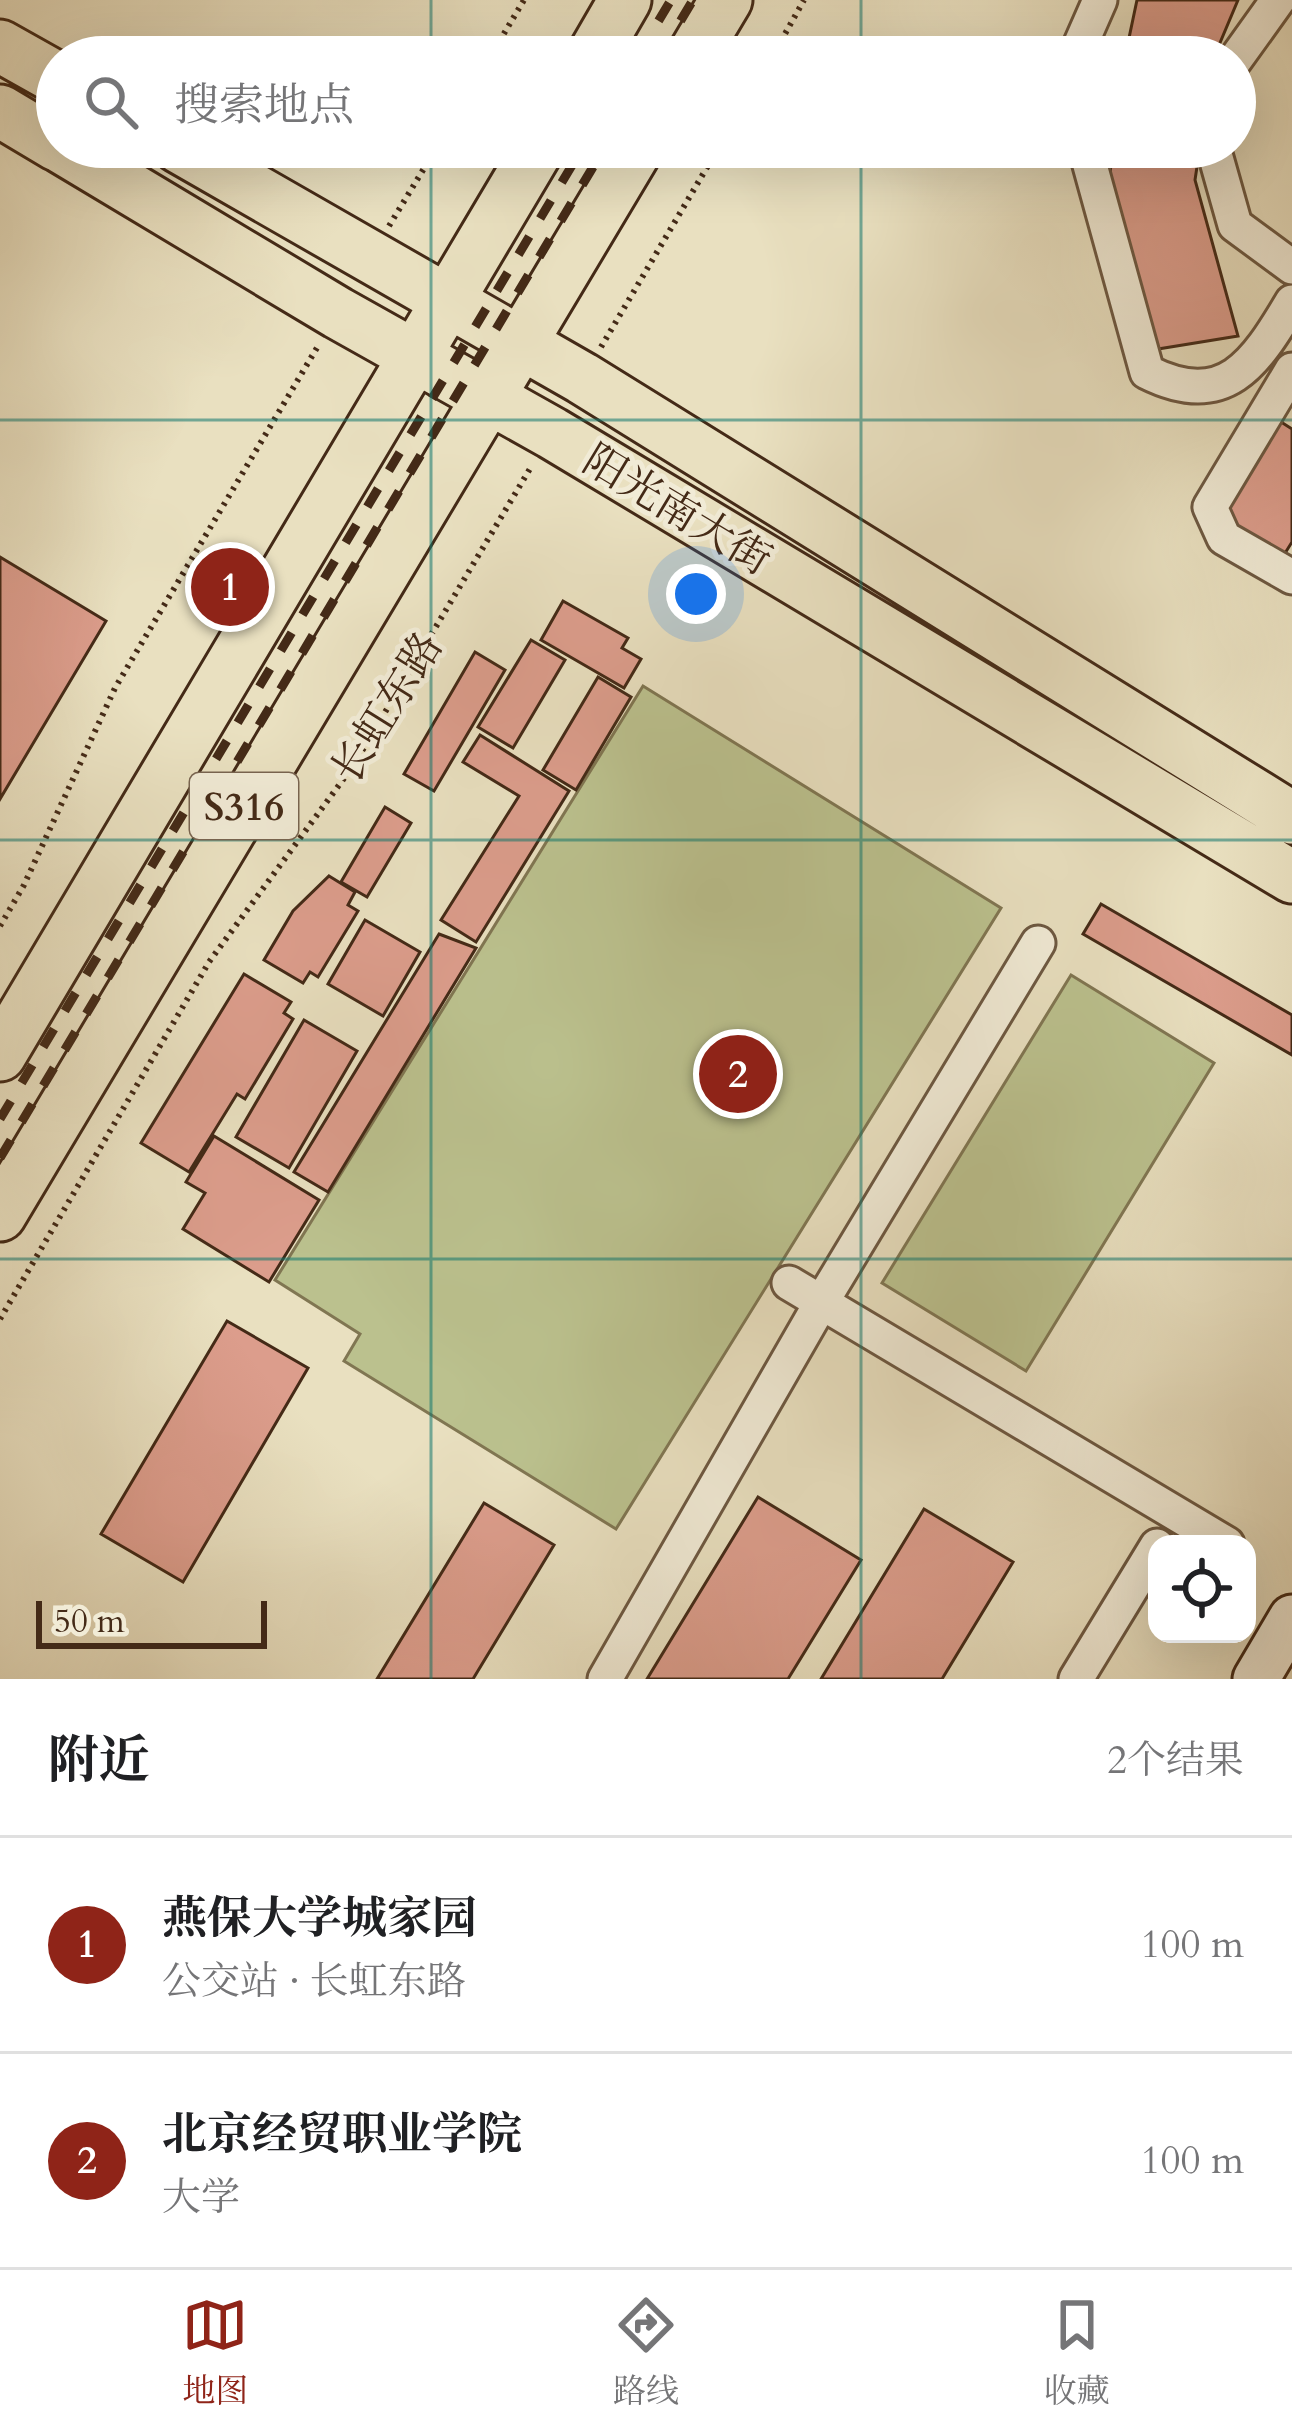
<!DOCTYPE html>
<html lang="zh">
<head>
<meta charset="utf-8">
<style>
	:root { --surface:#fff; --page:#f6f6f6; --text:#202124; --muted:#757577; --line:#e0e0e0; --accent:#8f2418 }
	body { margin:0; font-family:Cardo,"Noto Serif SC",serif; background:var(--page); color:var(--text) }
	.controls { position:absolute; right:36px; bottom:36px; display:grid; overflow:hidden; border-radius:24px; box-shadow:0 12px 48px #0002 }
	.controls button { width:108px; height:108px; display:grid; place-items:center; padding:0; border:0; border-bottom:3px solid var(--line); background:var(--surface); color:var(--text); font:60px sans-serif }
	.scale { position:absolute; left:36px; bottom:30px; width:231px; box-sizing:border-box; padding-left:12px; border:6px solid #442a17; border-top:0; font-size:33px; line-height:42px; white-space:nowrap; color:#442a17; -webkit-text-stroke:9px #f1ebd6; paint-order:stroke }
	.you { position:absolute; left:696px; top:594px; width:42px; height:42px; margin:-30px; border:9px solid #fff; border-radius:50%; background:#1a73e8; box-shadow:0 0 0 18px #1a73e833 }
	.badge { display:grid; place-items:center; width:78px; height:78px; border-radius:50%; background:var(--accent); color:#fff; font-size:39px; font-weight:700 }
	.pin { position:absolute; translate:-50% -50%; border:6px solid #fff; box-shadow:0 3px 12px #0006 }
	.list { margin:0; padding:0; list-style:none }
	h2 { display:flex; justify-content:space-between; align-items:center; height:156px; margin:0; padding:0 48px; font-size:51px }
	h2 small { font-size:39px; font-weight:400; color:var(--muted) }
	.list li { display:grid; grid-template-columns:78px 1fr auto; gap:36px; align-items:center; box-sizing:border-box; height:216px; padding:0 48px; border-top:3px solid var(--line) }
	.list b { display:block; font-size:45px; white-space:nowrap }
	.list p { margin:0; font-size:39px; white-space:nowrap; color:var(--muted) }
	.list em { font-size:39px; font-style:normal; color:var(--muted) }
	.icon { flex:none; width:66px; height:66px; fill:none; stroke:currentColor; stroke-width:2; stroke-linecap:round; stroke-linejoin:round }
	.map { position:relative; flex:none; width:1292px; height:1679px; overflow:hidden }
	.search { position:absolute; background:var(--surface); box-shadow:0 12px 48px #0002; left:36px; right:36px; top:36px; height:132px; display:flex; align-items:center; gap:30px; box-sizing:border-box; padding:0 42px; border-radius:66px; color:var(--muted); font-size:45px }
	.sheet { height:588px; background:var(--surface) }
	nav { display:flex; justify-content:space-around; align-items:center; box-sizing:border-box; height:168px; border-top:3px solid var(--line); background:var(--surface); font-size:33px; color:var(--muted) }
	nav a { display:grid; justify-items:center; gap:6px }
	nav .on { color:var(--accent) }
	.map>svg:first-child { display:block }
</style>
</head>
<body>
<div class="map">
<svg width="1292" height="1679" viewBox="0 0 1292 1679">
	<rect width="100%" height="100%" fill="#e9e0c0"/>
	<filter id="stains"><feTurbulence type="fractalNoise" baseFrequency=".00167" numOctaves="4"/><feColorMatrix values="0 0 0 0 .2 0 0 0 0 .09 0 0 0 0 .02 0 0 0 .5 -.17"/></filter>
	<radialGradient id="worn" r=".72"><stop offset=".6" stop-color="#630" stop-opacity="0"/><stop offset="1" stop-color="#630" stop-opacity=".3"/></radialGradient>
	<path fill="#bbc18e" stroke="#807652" stroke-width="3" d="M 643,686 L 1001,908 L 616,1529 L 344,1361 L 360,1334 L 275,1280 Z
		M 1071,975 L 1214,1063 L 1026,1371 L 882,1283 Z"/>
	<path fill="#dc9d8c" stroke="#442a17" stroke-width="3" d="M 1137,0 L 1238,0 L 1214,57 L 1125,57 Z
		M 1113,147 L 1200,147 L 1195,180 L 1238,336 L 1158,349 L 1109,182 Z
		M 1278,420 L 1292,429 L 1292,542 L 1282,558 L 1217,518 Z
		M 0,557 L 106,621 L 0,799 Z
		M 563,601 L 628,638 L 622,648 L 641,659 L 624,688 L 541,640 Z
		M 531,640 L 565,660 L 513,748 L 478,727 Z
		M 475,652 L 505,670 L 434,791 L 404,774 Z
		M 598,677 L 631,697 L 576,790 L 543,770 Z
		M 480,735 L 569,791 L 476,942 L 441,920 L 519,796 L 463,762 Z
		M 385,807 L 411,823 L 367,897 L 341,882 Z
		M 329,876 L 355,892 L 348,905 L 358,911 L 318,977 L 310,972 L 303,983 L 264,960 L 293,911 Z
		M 1101,904 L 1292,1015 L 1292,1055 L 1083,934 Z
		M 365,920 L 420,952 L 383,1016 L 328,984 Z
		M 439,934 L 476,948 L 328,1192 L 294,1172 Z
		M 244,974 L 291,1002 L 284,1013 L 293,1019 L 245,1099 L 237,1094 L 189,1172 L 141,1143 Z
		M 304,1020 L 357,1051 L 289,1168 L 236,1137 Z
		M 214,1136 L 319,1200 L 269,1282 L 183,1229 L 205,1193 L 186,1182 Z
		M 227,1321 L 308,1368 L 183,1582 L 101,1534 Z
		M 758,1497 L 861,1560 L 788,1679 L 647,1679 Z
		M 484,1503 L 554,1545 L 473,1679 L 377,1679 Z
		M 924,1509 L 1013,1562 L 942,1679 L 821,1679 Z"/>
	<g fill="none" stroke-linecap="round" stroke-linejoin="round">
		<g stroke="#6d5841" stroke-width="39">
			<path id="street" d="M 1075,57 L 1100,0
				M 1235,60 L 1278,0
				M 1085,147 L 1147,372 C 1225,411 1255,364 1292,302
				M 1213,147 L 1235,225 L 1292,267
				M 1292,370 L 1210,507 L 1224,538 L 1292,577
				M 789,1283 L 1227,1544
				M 605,1679 L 821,1303 L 1038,943
				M 1076,1679 L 1157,1546"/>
		</g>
		<g stroke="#442a17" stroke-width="51">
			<path id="secondary" d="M 1256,1679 L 1292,1618"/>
		</g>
		<g stroke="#442a17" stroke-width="57">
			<path id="primary" d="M 0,46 L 57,78
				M 592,57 L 625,0
				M 692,57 L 726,0
				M 0,111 L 57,145
				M 61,147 L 338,313 L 552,433 L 1292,877
				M 179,147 L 582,378 L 1292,818
				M 0,1055 L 539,147
				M 0,1215 L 638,147"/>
		</g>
		<path stroke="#442a17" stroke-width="6" stroke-dasharray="3 6" stroke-linecap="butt" d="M 490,57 L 524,0
			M 772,57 L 804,0
			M 389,226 L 437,147
			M 601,347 L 719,147
			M 0,926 L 24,885 L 115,688 L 318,346
			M 0,1319 L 209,962 L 353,766 L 531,467"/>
		<use href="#street" stroke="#f1ebd6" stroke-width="33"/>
		<use href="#secondary" stroke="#f1ebd6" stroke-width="45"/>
		<use href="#primary" stroke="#e9e0c0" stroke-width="51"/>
		<path stroke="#442a17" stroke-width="9" stroke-dasharray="21 21" stroke-linecap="butt" d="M 637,57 L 671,0
			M 659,57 L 693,0
			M 0,1119 L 583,147
			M 0,1158 L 605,147"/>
	</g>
	<path fill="none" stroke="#0f766e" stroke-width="3" stroke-opacity="0.55" d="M 431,0 L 431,57M 861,0 L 861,57M 431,147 L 431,1679M 861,147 L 861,1679M 0,420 L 1292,420M 0,840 L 1292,840M 0,1259 L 1292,1259"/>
	<g text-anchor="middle" stroke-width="10" stroke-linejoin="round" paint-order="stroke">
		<rect fill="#f1ebd6" stroke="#786450" stroke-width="3" x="190" y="773" width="108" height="66" rx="9"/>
		<g font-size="39" font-weight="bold" fill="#442a17">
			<text x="244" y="820">S316</text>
		</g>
		<g font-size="42" fill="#442a17" stroke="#f1ebd6">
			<text transform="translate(678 509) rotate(31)" y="15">阳光南大街</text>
			<text transform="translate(386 707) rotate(-58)" y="15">长虹东路</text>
		</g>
	</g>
	<rect width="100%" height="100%" filter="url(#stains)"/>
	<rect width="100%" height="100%" fill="url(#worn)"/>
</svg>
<div class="controls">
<button><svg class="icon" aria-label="locate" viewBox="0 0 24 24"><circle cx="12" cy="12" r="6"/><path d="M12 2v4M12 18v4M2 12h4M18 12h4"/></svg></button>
</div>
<div class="scale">50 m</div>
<div class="you"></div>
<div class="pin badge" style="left:230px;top:587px">1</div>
<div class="pin badge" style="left:738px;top:1074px">2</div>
<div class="search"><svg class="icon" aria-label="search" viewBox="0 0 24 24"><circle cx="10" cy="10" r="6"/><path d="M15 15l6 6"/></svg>搜索地点</div>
</div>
<section class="sheet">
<h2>附近<small>2个结果</small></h2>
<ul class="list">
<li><span class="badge">1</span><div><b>燕保大学城家园</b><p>公交站 · 长虹东路</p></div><em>100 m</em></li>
<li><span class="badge">2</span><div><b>北京经贸职业学院</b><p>大学</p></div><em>100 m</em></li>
</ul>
</section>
<nav>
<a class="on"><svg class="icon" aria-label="map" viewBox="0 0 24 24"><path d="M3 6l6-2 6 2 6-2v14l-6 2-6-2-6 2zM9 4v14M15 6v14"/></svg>地图</a>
<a><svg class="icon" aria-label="directions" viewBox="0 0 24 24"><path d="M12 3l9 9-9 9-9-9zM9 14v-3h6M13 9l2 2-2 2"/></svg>路线</a>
<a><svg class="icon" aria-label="saved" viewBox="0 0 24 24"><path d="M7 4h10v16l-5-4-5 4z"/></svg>收藏</a>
</nav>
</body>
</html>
